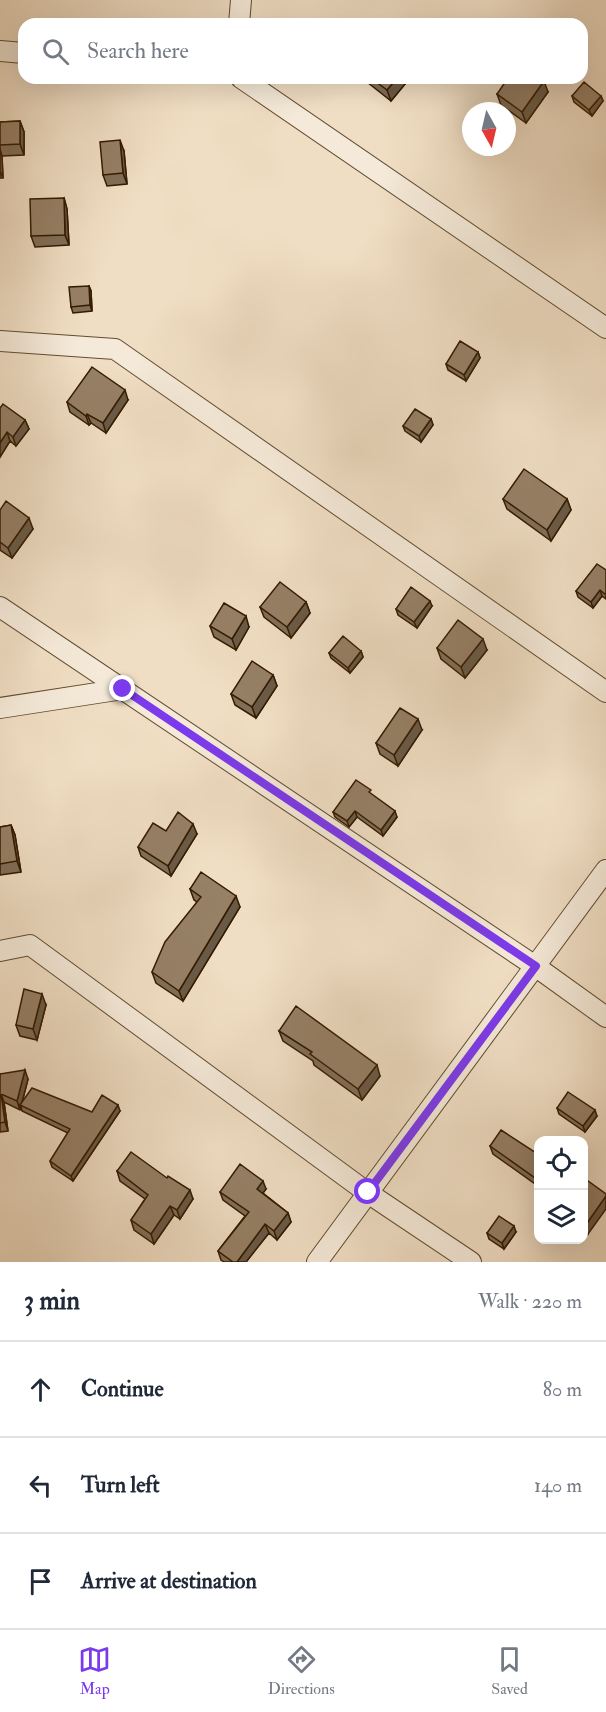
<!DOCTYPE html>
<html lang="en">
<head>
<meta charset="utf-8">
<style>
	:root { --surface:#fff; --page:#f2f2f3; --text:#1f2937; --muted:#747a83; --line:#e0e1e3; --accent:#7c3aed }
	body { margin:0; font-family:"IM FELL Double Pica",serif; background:var(--page); color:var(--text) }
	.controls { position:absolute; right:18px; bottom:18px; display:grid; overflow:hidden; border-radius:12px; box-shadow:0 6px 24px #0002 }
	.controls button { width:54px; height:54px; display:grid; place-items:center; padding:0; border:0; border-bottom:2px solid var(--line); background:var(--surface); color:var(--text); font:30px sans-serif }
	.compass { position:absolute; left:462px; top:102px; width:54px; height:54px; border-radius:50%; background:var(--surface); box-shadow:0 6px 24px #0002; rotate:172deg }
	.stop { position:absolute; width:18px; height:18px; margin:-14px; border:4px solid #7c3aed; border-radius:50%; background:#fff }
	.stop.end { background:#7c3aed; border-color:#fff; box-shadow:0 2px 6px #0008 }
	.list { margin:0; padding:0; list-style:none }
	h2 { display:flex; justify-content:space-between; align-items:center; height:78px; margin:0; padding:0 24px; font-size:26px }
	h2 small { font-size:20px; font-weight:400; color:var(--muted) }
	.list li { display:grid; grid-template-columns:39px 1fr auto; gap:18px; align-items:center; box-sizing:border-box; height:96px; padding:0 24px; border-top:2px solid var(--line) }
	.list b { display:block; font-size:22px; white-space:nowrap }
	.list em { font-size:20px; font-style:normal; color:var(--muted) }
	.icon { flex:none; width:33px; height:33px; fill:none; stroke:currentColor; stroke-width:2; stroke-linecap:round; stroke-linejoin:round }
	.map { position:relative; flex:none; width:606px; height:1262px; overflow:hidden }
	.search { position:absolute; background:var(--surface); box-shadow:0 6px 24px #0002; left:18px; right:18px; top:18px; height:66px; display:flex; align-items:center; gap:15px; box-sizing:border-box; padding:0 21px; border-radius:18px; color:var(--muted); font-size:22px }
	.sheet { height:366px; background:var(--surface) }
	nav { display:flex; justify-content:space-around; align-items:center; box-sizing:border-box; height:84px; border-top:2px solid var(--line); background:var(--surface); font-size:16px; color:var(--muted) }
	nav a { display:grid; justify-items:center; gap:3px }
	nav .on { color:var(--accent) }
	.map>svg:first-child { display:block }
</style>
</head>
<body>
<div class="map">
<svg width="606" height="1262" viewBox="0 0 606 1262">
	<rect width="100%" height="100%" fill="#f0dec4"/>
	<filter id="stains"><feTurbulence type="fractalNoise" baseFrequency=".00333" numOctaves="4"/><feColorMatrix values="0 0 0 0 .2 0 0 0 0 .09 0 0 0 0 .02 0 0 0 .5 -.17"/></filter>
	<radialGradient id="worn" r=".72"><stop offset=".6" stop-color="#630" stop-opacity="0"/><stop offset="1" stop-color="#630" stop-opacity=".3"/></radialGradient>
	<g fill="none" stroke-linecap="round" stroke-linejoin="round">
		<g stroke="#634c31" stroke-width="22">
			<path id="minor" d="M 239,24 L 241,0
				M 0,51 L 24,53
				M 241,78 L 606,328
				M 0,341 L 115,349 L 606,692
				M 0,607 L 535,966 L 606,1017
				M 0,708 L 123,689
				M 0,951 L 30,945 L 368,1193 L 471,1262
				M 317,1262 L 606,870"/>
		</g>
		<use href="#minor" stroke="#f5ead9" stroke-width="20"/>
	</g>
	<path fill="#816e58" stroke="#341b00" stroke-width="1.5" d="M 362,78 L 410,78 L 391,101 Z
		M 548,92 L 526,123 L 501,105 L 497,94 Z
		M 572,96 L 601,96 L 603,101 L 592,116 L 574,102 Z
		M 20,121 L 24,132 L 24,155 L 2,156 L 3,178 L 0,178 L 0,122 Z
		M 124,151 L 127,184 L 107,186 L 103,175 Z
		M 64,198 L 67,209 L 69,245 L 35,247 L 31,236 Z
		M 89,286 L 91,291 L 92,311 L 73,313 L 71,307 Z
		M 478,352 L 480,358 L 466,381 L 448,370 L 446,364 Z
		M 128,400 L 106,433 L 91,423 L 89,425 L 70,412 L 67,402 Z
		M 0,408 L 25,420 L 29,429 L 16,446 L 10,441 L 0,457 Z
		M 431,419 L 433,425 L 421,442 L 405,431 L 403,426 Z
		M 503,499 L 567,499 L 571,510 L 551,541 L 507,509 Z
		M 0,510 L 33,529 L 12,558 L 0,550 Z
		M 606,570 L 606,599 L 602,596 L 593,608 L 578,597 L 576,591 Z
		M 306,602 L 310,613 L 291,638 L 264,617 L 260,607 Z
		M 432,606 L 417,628 L 398,615 L 396,609 Z
		M 210,626 L 249,627 L 236,650 L 214,637 Z
		M 437,648 L 487,650 L 465,678 L 441,659 Z
		M 361,651 L 363,657 L 350,673 L 331,658 L 329,653 Z
		M 273,675 L 277,686 L 256,718 L 235,705 L 231,694 Z
		M 422,730 L 398,766 L 380,754 L 376,743 Z
		M 372,795 L 397,817 L 383,836 L 357,817 L 349,827 L 335,817 L 333,812 Z
		M 11,825 L 15,835 L 21,872 L 0,875 L 0,827 Z
		M 166,831 L 197,834 L 171,876 L 141,856 L 138,847 Z
		M 190,889 L 240,907 L 183,1001 L 156,983 L 152,972 L 197,902 L 194,900 Z
		M 46,1005 L 37,1040 L 20,1036 L 16,1025 Z
		M 279,1031 L 380,1076 L 362,1100 L 314,1065 L 313,1061 L 283,1041 Z
		M 0,1074 L 28,1079 L 22,1103 L 92,1112 L 120,1111 L 73,1181 L 52,1167 L 50,1161 L 68,1133 L 22,1111 L 21,1107 L 20,1110 L 4,1102 L 8,1131 L 0,1132 Z
		M 557,1108 L 597,1116 L 585,1132 L 559,1114 Z
		M 490,1146 L 536,1153 L 538,1149 L 538,1186 L 493,1154 Z
		M 117,1171 L 193,1199 L 180,1219 L 174,1215 L 154,1244 L 134,1230 L 131,1220 L 145,1199 L 120,1181 Z
		M 584,1178 L 588,1234 L 584,1231 Z
		M 266,1189 L 263,1193 L 288,1213 L 291,1222 L 277,1240 L 269,1233 L 246,1262 L 224,1262 L 221,1260 L 218,1251 L 245,1216 L 223,1200 L 220,1192 Z
		M 516,1232 L 504,1249 L 489,1239 L 487,1233 Z"/>
	<path fill="#695a47" stroke="#341b00" stroke-width="1.5" d="M 397,78 L 410,78 L 391,101 L 387,90 Z
		M 544,81 L 548,92 L 526,123 L 522,112 Z
		M 601,96 L 603,101 L 592,116 L 589,110 Z
		M 20,121 L 24,132 L 24,155 L 20,144 Z
		M 120,140 L 124,151 L 127,184 L 123,173 Z
		M 0,149 L 2,156 L 3,178 L 0,171 Z
		M 64,198 L 67,209 L 69,245 L 65,235 Z
		M 89,286 L 91,291 L 92,311 L 90,305 Z
		M 478,352 L 480,358 L 466,381 L 464,375 Z
		M 125,390 L 128,400 L 106,433 L 103,423 Z
		M 87,414 L 91,423 L 89,425 L 86,416 Z
		M 431,419 L 433,425 L 421,442 L 419,436 Z
		M 25,420 L 29,429 L 16,446 L 13,437 Z
		M 7,432 L 10,441 L 0,457 L 0,443 Z
		M 567,499 L 571,510 L 551,541 L 547,530 Z
		M 29,518 L 33,529 L 12,558 L 8,548 Z
		M 600,590 L 602,596 L 593,608 L 591,602 Z
		M 430,601 L 432,606 L 417,628 L 414,622 Z
		M 306,602 L 310,613 L 291,638 L 287,627 Z
		M 246,616 L 249,627 L 236,650 L 232,639 Z
		M 483,639 L 487,650 L 465,678 L 461,667 Z
		M 361,651 L 363,657 L 350,673 L 348,668 Z
		M 273,675 L 277,686 L 256,718 L 252,707 Z
		M 418,719 L 422,730 L 398,766 L 394,755 Z
		M 355,811 L 357,817 L 349,827 L 347,821 Z
		M 395,811 L 397,817 L 383,836 L 381,830 Z
		M 193,824 L 197,834 L 171,876 L 168,866 Z
		M 11,825 L 15,835 L 21,872 L 17,861 Z
		M 236,896 L 240,907 L 183,1001 L 179,991 Z
		M 42,994 L 46,1005 L 37,1040 L 33,1029 Z
		M 377,1065 L 380,1076 L 362,1100 L 358,1089 Z
		M 25,1070 L 28,1079 L 21,1106 L 20,1105 L 20,1110 L 17,1101 Z
		M 1,1094 L 4,1102 L 8,1131 L 5,1122 Z
		M 118,1105 L 120,1111 L 73,1181 L 71,1176 Z
		M 595,1110 L 597,1116 L 585,1132 L 583,1126 Z
		M 263,1181 L 266,1189 L 260,1197 L 257,1189 Z
		M 190,1190 L 193,1199 L 180,1219 L 177,1210 Z
		M 606,1196 L 606,1209 L 588,1234 L 585,1226 Z
		M 170,1206 L 174,1215 L 154,1244 L 151,1234 Z
		M 288,1213 L 291,1222 L 277,1240 L 274,1231 Z
		M 265,1224 L 269,1233 L 246,1262 L 237,1262 Z
		M 514,1226 L 516,1232 L 504,1249 L 502,1243 Z"/>
	<path fill="#968066" stroke="#341b00" stroke-width="1.5" d="M 371,78 L 397,78 L 387,90 Z
		M 508,78 L 540,78 L 544,81 L 522,112 L 497,94 Z
		M 584,82 L 601,96 L 589,110 L 572,96 Z
		M 20,121 L 20,144 L 0,145 L 0,122 Z
		M 120,140 L 123,173 L 103,175 L 100,142 Z
		M 64,198 L 65,235 L 31,236 L 30,199 Z
		M 89,286 L 90,305 L 71,307 L 69,287 Z
		M 460,341 L 478,352 L 464,375 L 446,364 Z
		M 92,367 L 125,390 L 103,423 L 87,414 L 86,416 L 67,402 Z
		M 3,404 L 25,420 L 13,437 L 7,432 L 0,443 L 0,408 Z
		M 415,409 L 431,419 L 419,436 L 403,426 Z
		M 524,469 L 567,499 L 547,530 L 503,499 Z
		M 6,501 L 29,518 L 8,548 L 0,542 L 0,510 Z
		M 597,564 L 606,570 L 606,595 L 600,590 L 591,602 L 576,591 Z
		M 280,582 L 306,602 L 287,627 L 260,607 Z
		M 411,587 L 430,601 L 414,622 L 396,609 Z
		M 224,603 L 246,616 L 232,639 L 210,626 Z
		M 458,620 L 483,639 L 461,667 L 437,648 Z
		M 343,636 L 361,651 L 348,668 L 329,653 Z
		M 252,661 L 273,675 L 252,707 L 231,694 Z
		M 400,708 L 418,719 L 394,755 L 376,743 Z
		M 356,780 L 371,790 L 369,792 L 395,811 L 381,830 L 355,811 L 347,821 L 333,812 Z
		M 178,812 L 193,824 L 168,866 L 138,847 L 153,823 L 166,831 Z
		M 11,825 L 17,861 L 0,864 L 0,827 Z
		M 201,872 L 236,896 L 179,991 L 152,972 L 165,942 L 201,897 L 190,889 Z
		M 24,989 L 42,994 L 33,1029 L 16,1025 Z
		M 296,1006 L 377,1065 L 358,1089 L 310,1054 L 312,1052 L 279,1031 Z
		M 25,1070 L 17,1101 L 1,1094 L 5,1122 L 0,1123 L 0,1074 Z
		M 32,1088 L 92,1112 L 102,1095 L 118,1105 L 71,1176 L 50,1161 L 70,1129 L 20,1105 Z
		M 568,1092 L 595,1110 L 583,1126 L 557,1108 Z
		M 501,1130 L 536,1153 L 538,1149 L 538,1180 L 490,1146 Z
		M 131,1152 L 167,1178 L 168,1176 L 190,1190 L 177,1210 L 170,1206 L 151,1234 L 131,1220 L 148,1195 L 117,1171 Z
		M 240,1164 L 263,1181 L 257,1189 L 288,1213 L 274,1231 L 265,1224 L 237,1262 L 233,1262 L 218,1251 L 249,1212 L 220,1192 Z
		M 584,1178 L 606,1194 L 606,1196 L 585,1226 L 584,1224 Z
		M 499,1216 L 514,1226 L 502,1243 L 487,1233 Z"/>
	<g fill="none" stroke-linecap="round" stroke-linejoin="round">
		<path stroke="#7c3aed" stroke-width="8" d="M 123,689 L 536,966 L 368,1192"/>
	</g>
	<rect width="100%" height="100%" filter="url(#stains)"/>
	<rect width="100%" height="100%" fill="url(#worn)"/>
</svg>
<div class="controls">
<button><svg class="icon" aria-label="locate" viewBox="0 0 24 24"><circle cx="12" cy="12" r="6"/><path d="M12 2v4M12 18v4M2 12h4M18 12h4"/></svg></button>
<button><svg class="icon" aria-label="layers" viewBox="0 0 24 24"><path d="M12 4l9 5-9 5-9-5zM3 14l9 5 9-5"/></svg></button>
</div>
<svg class="compass" viewBox="-18 -18 36 36"><path d="M0-13l5 13h-10z" fill="#e53935"/><path d="M0 13l5-13h-10z" fill="#747a83"/></svg>
<div class="stop" style="left:368px;top:1192px"></div>
<div class="stop end" style="left:123px;top:689px"></div>
<div class="search"><svg class="icon" aria-label="search" viewBox="0 0 24 24"><circle cx="10" cy="10" r="6"/><path d="M15 15l6 6"/></svg>Search here</div>
</div>
<section class="sheet">
<h2>3 min<small>Walk · 220 m</small></h2>
<ul class="list">
<li><svg class="icon" aria-label="ahead" viewBox="0 0 24 24"><path d="M12 20V5M6 11l6-6 6 6"/></svg><div><b>Continue</b></div><em>80 m</em></li>
<li><svg class="icon" aria-label="left" viewBox="0 0 24 24"><path d="M17 20v-9H6M10 6l-5 5 5 5"/></svg><div><b>Turn left</b></div><em>140 m</em></li>
<li><svg class="icon" aria-label="arrive" viewBox="0 0 24 24"><path d="M6 21V4h12l-3 4 3 4H6"/></svg><div><b>Arrive at destination</b></div></li>
</ul>
</section>
<nav>
<a class="on"><svg class="icon" aria-label="map" viewBox="0 0 24 24"><path d="M3 6l6-2 6 2 6-2v14l-6 2-6-2-6 2zM9 4v14M15 6v14"/></svg>Map</a>
<a><svg class="icon" aria-label="directions" viewBox="0 0 24 24"><path d="M12 3l9 9-9 9-9-9zM9 14v-3h6M13 9l2 2-2 2"/></svg>Directions</a>
<a><svg class="icon" aria-label="saved" viewBox="0 0 24 24"><path d="M7 4h10v16l-5-4-5 4z"/></svg>Saved</a>
</nav>
</body>
</html>
